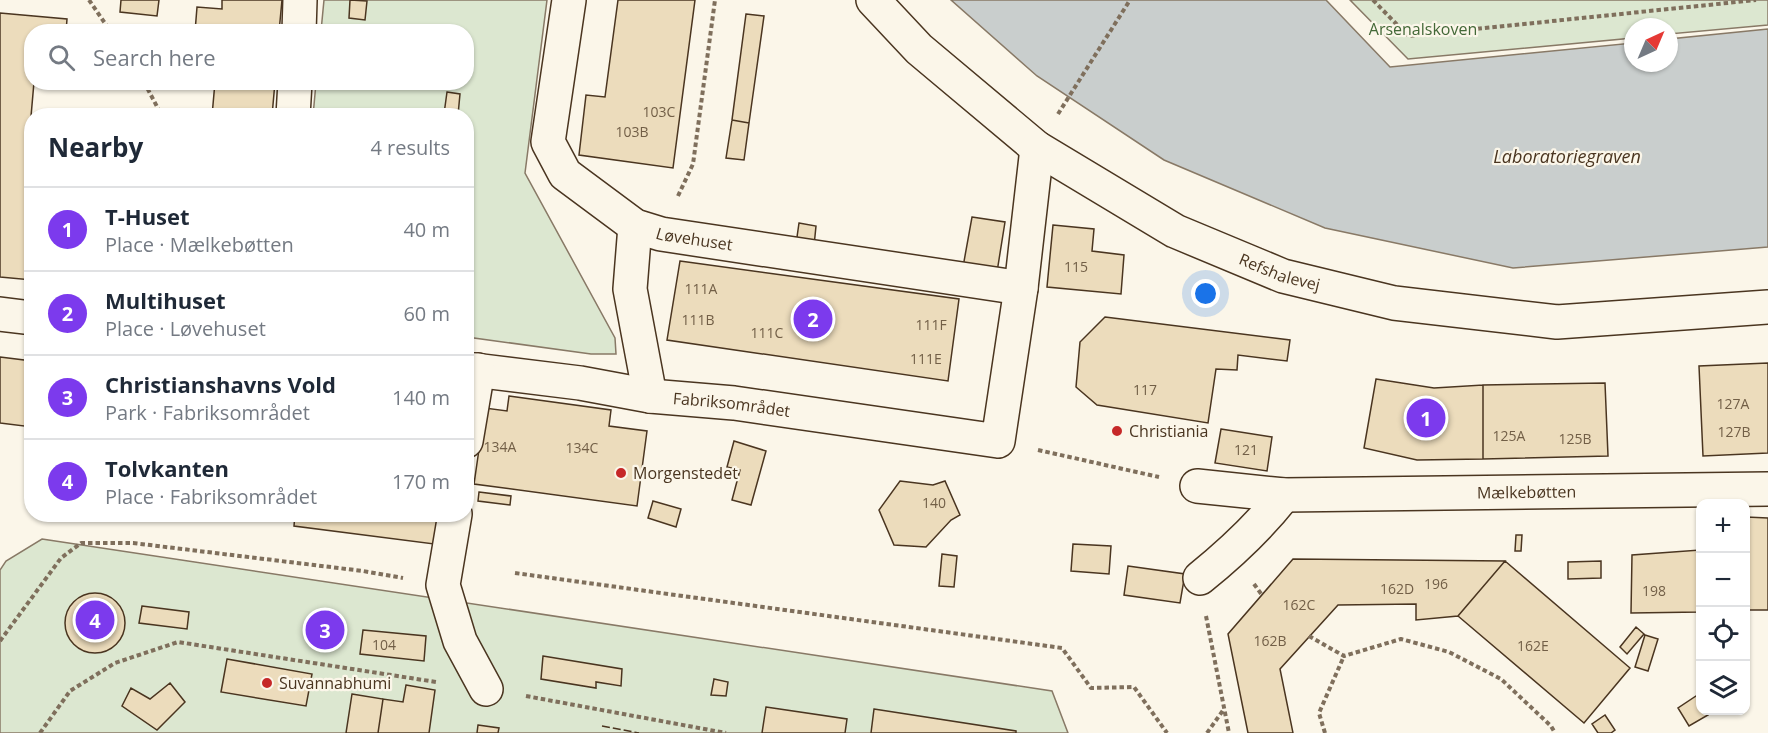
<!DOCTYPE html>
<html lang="en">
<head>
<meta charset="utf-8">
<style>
	:root { --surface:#fff; --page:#f2f2f3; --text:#1f2937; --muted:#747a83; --line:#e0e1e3; --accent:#7c3aed }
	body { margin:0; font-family:"Open Sans",sans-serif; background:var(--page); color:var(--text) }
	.controls { position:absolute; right:18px; bottom:18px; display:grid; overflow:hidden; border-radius:12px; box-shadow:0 2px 4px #0004 }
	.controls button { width:54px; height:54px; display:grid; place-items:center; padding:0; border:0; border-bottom:2px solid var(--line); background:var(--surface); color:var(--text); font:30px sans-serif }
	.compass { position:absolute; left:1624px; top:18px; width:54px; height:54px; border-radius:50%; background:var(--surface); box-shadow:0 2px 4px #0004; rotate:44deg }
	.you { position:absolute; left:1206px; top:294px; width:21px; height:21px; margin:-15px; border:4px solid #fff; border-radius:50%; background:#1a73e8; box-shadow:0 0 0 9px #1a73e833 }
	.badge { display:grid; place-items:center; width:39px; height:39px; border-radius:50%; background:var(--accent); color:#fff; font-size:20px; font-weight:700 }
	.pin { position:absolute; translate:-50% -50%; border:3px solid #fff; box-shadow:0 2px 6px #0006 }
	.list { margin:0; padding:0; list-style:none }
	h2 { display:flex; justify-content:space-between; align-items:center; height:78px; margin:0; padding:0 24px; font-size:26px }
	h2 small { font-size:20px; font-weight:400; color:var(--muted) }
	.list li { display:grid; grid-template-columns:39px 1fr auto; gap:18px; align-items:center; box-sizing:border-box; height:84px; padding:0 24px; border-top:2px solid var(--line) }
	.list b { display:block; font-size:22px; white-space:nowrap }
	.list p { margin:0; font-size:20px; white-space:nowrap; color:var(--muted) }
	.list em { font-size:20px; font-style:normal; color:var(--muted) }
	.icon { flex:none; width:33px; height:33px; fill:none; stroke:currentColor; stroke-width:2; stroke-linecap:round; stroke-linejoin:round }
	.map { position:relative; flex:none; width:1768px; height:733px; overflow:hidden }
	.search { position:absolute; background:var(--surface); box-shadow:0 2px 4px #0004; left:24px; top:24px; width:450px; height:66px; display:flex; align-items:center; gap:15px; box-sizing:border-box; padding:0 21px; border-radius:24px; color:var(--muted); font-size:22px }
	.panel { position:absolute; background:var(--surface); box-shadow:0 2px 4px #0004; left:24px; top:108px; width:450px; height:414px; border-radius:24px }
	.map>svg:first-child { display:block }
</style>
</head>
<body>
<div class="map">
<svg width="1768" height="733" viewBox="0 0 1768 733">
	<rect width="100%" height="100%" fill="#fbf6e9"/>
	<path fill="#dce7d0" stroke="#887966" stroke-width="1.5" d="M 324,0 L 547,0 L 525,173 L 615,338 L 616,354 L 591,354 L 467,337 L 466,116 L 313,116 L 316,83 L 466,82 L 466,32 L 321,31 Z
		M 1350,0 L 1768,0 L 1768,25 L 1669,34 L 1669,27 L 1633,27 L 1633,38 L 1408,59 Z
		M 42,539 L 1052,691 L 1068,733 L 0,733 L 0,570 L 6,561 Z"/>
	<path fill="#c9cecd" stroke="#887966" stroke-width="1.5" d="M 951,0 L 1326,0 L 1390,67 L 1633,43 L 1633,63 L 1669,63 L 1669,39 L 1768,29 L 1768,247 L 1513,268 L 1325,228 L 1164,160 L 1037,76 Z"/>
	<path fill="#ecdcbc" stroke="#4a3520" stroke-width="1.5" d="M 121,0 L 159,0 L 157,16 L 120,12 Z
		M 222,0 L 282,0 L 279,32 L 195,32 L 197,7 L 222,9 Z
		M 350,0 L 367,1 L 365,20 L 349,18 Z
		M 618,0 L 695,0 L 673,168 L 579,155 L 586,95 L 605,97 Z
		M 0,13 L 67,19 L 66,32 L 32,32 L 32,82 L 34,82 L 30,128 L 32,128 L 32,280 L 0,277 Z
		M 746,14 L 764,16 L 749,123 L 732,120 Z
		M 215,82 L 275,82 L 272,116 L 212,116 Z
		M 447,92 L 460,94 L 458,115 L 444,114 Z
		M 732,120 L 749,123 L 744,160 L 726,158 Z
		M 972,217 L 1005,222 L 997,272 L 963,267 Z
		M 799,223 L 816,226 L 814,246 L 796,244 Z
		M 1053,225 L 1094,229 L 1092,251 L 1124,255 L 1121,294 L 1047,287 Z
		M 680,261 L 959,299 L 948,381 L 667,340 Z
		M 1105,317 L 1290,340 L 1287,361 L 1238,355 L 1237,370 L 1216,369 L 1208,423 L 1097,405 L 1076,387 L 1080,342 Z
		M 0,357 L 32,361 L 32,427 L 0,423 Z
		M 1768,363 L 1768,453 L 1703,456 L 1699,366 Z
		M 1376,379 L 1434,388 L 1483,385 L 1483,459 L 1417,460 L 1364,448 Z
		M 1605,383 L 1608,456 L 1483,459 L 1483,385 Z
		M 509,396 L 611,410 L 609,426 L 647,431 L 637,506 L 474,484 L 485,408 L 507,411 Z
		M 1221,429 L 1272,437 L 1267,471 L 1215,463 Z
		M 734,441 L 766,451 L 751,505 L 732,500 L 740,470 L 727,467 Z
		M 900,481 L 933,485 L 945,481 L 960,515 L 951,520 L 926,547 L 894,545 L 879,510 Z
		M 479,492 L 511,496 L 510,505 L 478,501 Z
		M 653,501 L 681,509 L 676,527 L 648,518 Z
		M 295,514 L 438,514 L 434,544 L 294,526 Z
		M 1746,517 L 1768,518 L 1768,610 L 1746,610 Z
		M 1516,535 L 1522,535 L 1521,551 L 1515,551 Z
		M 1073,544 L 1111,546 L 1109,574 L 1071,571 Z
		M 1700,550 L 1700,612 L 1631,613 L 1632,555 Z
		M 942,554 L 957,556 L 954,587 L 939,586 Z
		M 1293,559 L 1505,561 L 1458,616 L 1416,620 L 1416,604 L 1338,605 L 1280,669 L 1293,733 L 1248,733 L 1228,634 Z
		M 1505,561 L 1630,668 L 1584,723 L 1458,616 Z
		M 1601,561 L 1601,578 L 1568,579 L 1568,562 Z
		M 1128,566 L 1185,574 L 1180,603 L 1124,595 Z
		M65 623a30 30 0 1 1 60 0a30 30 0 1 1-60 0Z
		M 142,606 L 189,612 L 187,629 L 139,623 Z
		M 1636,627 L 1644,634 L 1627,654 L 1620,647 Z
		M 363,630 L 426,636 L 424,661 L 360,654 Z
		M 1645,635 L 1658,639 L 1648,671 L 1635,667 Z
		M 543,656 L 622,669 L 621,686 L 596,682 L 596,688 L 541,679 Z
		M 227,659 L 312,674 L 306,706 L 221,692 Z
		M 714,679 L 728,682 L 726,696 L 711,695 Z
		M 170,683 L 185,702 L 157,730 L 122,706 L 131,688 L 150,699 Z
		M 406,685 L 435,690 L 429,733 L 378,733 L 383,699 L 403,702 Z
		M 352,694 L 383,699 L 378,733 L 346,733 Z
		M 1696,696 L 1700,703 L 1700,710 L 1705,710 L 1708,715 L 1689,726 L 1678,708 Z
		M 766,707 L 847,719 L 845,733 L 762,733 Z
		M 874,709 L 1016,731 L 1016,733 L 871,733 Z
		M 1605,715 L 1615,730 L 1611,733 L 1598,733 L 1592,724 Z
		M 478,725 L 499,728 L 498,733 L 477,733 Z"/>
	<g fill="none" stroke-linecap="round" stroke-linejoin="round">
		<g stroke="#4a3520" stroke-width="36">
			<g id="minor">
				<path id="s1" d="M 569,0 L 548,142 L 565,174 L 635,226 L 661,234 L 1021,288"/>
				<path id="s2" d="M 873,0 L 919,49 L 1037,148 L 1175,231 L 1283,276 L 1394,303 L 1557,322 L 1768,307"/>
				<path d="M 299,32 L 300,0"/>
				<path d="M 293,116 L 295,82"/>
				<path d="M 635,226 L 630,289 L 650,396"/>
				<path d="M 0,314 L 32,318"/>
				<path id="s3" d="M 466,369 L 580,383 L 650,396 L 734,403 L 998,441 L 1021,288 L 1037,148"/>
				<path d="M 466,441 L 478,370"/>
				<path id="s4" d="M 1197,486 L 1284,495 L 1768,489"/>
				<path d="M 455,514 L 443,585 L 460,641 L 486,689"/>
				<path d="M 1200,578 C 1231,553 1259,527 1284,495"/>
			</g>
		</g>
		<path stroke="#7f6f5c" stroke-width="4" stroke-dasharray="4.5 3" stroke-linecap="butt" d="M 89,0 L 111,32
			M 1373,0 L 1408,36 L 1756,0
			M 144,82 L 162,116
			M 1058,114 L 1130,0
			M 678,196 L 693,164 L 715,0
			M 1038,450 L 1159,477
			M 515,573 L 1062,648 L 1091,688 L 1134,687 L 1167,733
			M 1254,584 L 1262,595
			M 1206,616 L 1229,733
			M 1309,636 L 1344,656 L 1401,639 L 1449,652 L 1501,679 L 1551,726 L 1555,733
			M 0,641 L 61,558 L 81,543 L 133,543 L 363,571 L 403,578
			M 526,696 L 726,733
			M 40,733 L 70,691 L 115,663 L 178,642 L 436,682
			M 1207,733 L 1224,709
			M 1325,733 L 1319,713 L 1344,656"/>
		<use href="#minor" stroke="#fbf6e9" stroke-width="33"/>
		<path stroke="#4a3520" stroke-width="1.5" stroke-dasharray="8 3" stroke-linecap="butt" d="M 602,726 L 639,733"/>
	</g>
	<g fill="#c62828" stroke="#fbf6e9" stroke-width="2">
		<circle cx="1117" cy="431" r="6"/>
		<circle cx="621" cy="473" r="6"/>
		<circle cx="267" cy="683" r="6"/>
	</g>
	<g text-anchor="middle" stroke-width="4.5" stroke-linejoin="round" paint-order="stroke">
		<g font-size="14" fill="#725f47">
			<text x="659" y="117">103C</text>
			<text x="632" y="137">103B</text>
			<text x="1076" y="272">115</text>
			<text x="701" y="294">111A</text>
			<text x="698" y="325">111B</text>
			<text x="931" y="330">111F</text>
			<text x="767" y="338">111C</text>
			<text x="926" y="364">111E</text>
			<text x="1145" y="395">117</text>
			<text x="1733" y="409">127A</text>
			<text x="1734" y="437">127B</text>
			<text x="1509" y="441">125A</text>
			<text x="1575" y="444">125B</text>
			<text x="500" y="452">134A</text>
			<text x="582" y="453">134C</text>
			<text x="1246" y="455">121</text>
			<text x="934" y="508">140</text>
			<text x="1436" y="589">196</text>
			<text x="1397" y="594">162D</text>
			<text x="1654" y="596">198</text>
			<text x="1299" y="610">162C</text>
			<text x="1270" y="646">162B</text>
			<text x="384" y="650">104</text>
			<text x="1533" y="651">162E</text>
		</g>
		<g font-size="16" fill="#436837" stroke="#fbf6e9">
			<text x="1423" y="35">Arsenalskoven</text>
		</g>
		<g font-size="16" fill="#4a3520" stroke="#fbf6e9">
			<text dy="6" stroke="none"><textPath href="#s1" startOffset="328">Løvehuset</textPath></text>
			<text dy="6" stroke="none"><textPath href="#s2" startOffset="495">Refshalevej</textPath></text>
			<text dy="6" stroke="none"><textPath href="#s3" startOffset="268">Fabriksområdet</textPath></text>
			<text dy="6" stroke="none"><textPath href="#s4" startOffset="330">Mælkebøtten</textPath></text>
		</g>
		<g font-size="16" fill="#4a3520" stroke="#fbf6e9" text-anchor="start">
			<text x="1129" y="437">Christiania</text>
			<text x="633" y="479">Morgenstedet</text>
			<text x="279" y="689">Suvannabhumi</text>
		</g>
		<g font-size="18" font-style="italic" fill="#4a3520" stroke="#fbf6e9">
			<text x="1567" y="163">Laboratoriegraven</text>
		</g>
	</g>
</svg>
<div class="controls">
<button>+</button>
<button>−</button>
<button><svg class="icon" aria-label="locate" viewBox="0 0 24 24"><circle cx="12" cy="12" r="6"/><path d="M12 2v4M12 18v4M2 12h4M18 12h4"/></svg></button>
<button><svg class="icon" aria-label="layers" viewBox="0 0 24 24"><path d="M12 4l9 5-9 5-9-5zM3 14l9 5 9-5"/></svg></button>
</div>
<svg class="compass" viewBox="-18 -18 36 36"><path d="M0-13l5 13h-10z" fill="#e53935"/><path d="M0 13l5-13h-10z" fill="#747a83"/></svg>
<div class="you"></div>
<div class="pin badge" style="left:1426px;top:418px">1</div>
<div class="pin badge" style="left:813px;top:319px">2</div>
<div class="pin badge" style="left:325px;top:630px">3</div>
<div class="pin badge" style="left:95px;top:620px">4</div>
<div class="search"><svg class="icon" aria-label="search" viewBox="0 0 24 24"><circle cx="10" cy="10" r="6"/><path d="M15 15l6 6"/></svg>Search here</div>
<section class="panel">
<h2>Nearby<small>4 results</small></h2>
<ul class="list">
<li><span class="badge">1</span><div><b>T-Huset</b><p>Place · Mælkebøtten</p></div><em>40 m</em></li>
<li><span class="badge">2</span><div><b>Multihuset</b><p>Place · Løvehuset</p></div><em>60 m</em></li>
<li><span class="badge">3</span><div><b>Christianshavns Vold</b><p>Park · Fabriksområdet</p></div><em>140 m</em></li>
<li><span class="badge">4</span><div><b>Tolvkanten</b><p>Place · Fabriksområdet</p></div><em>170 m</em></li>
</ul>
</section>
</div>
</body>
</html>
